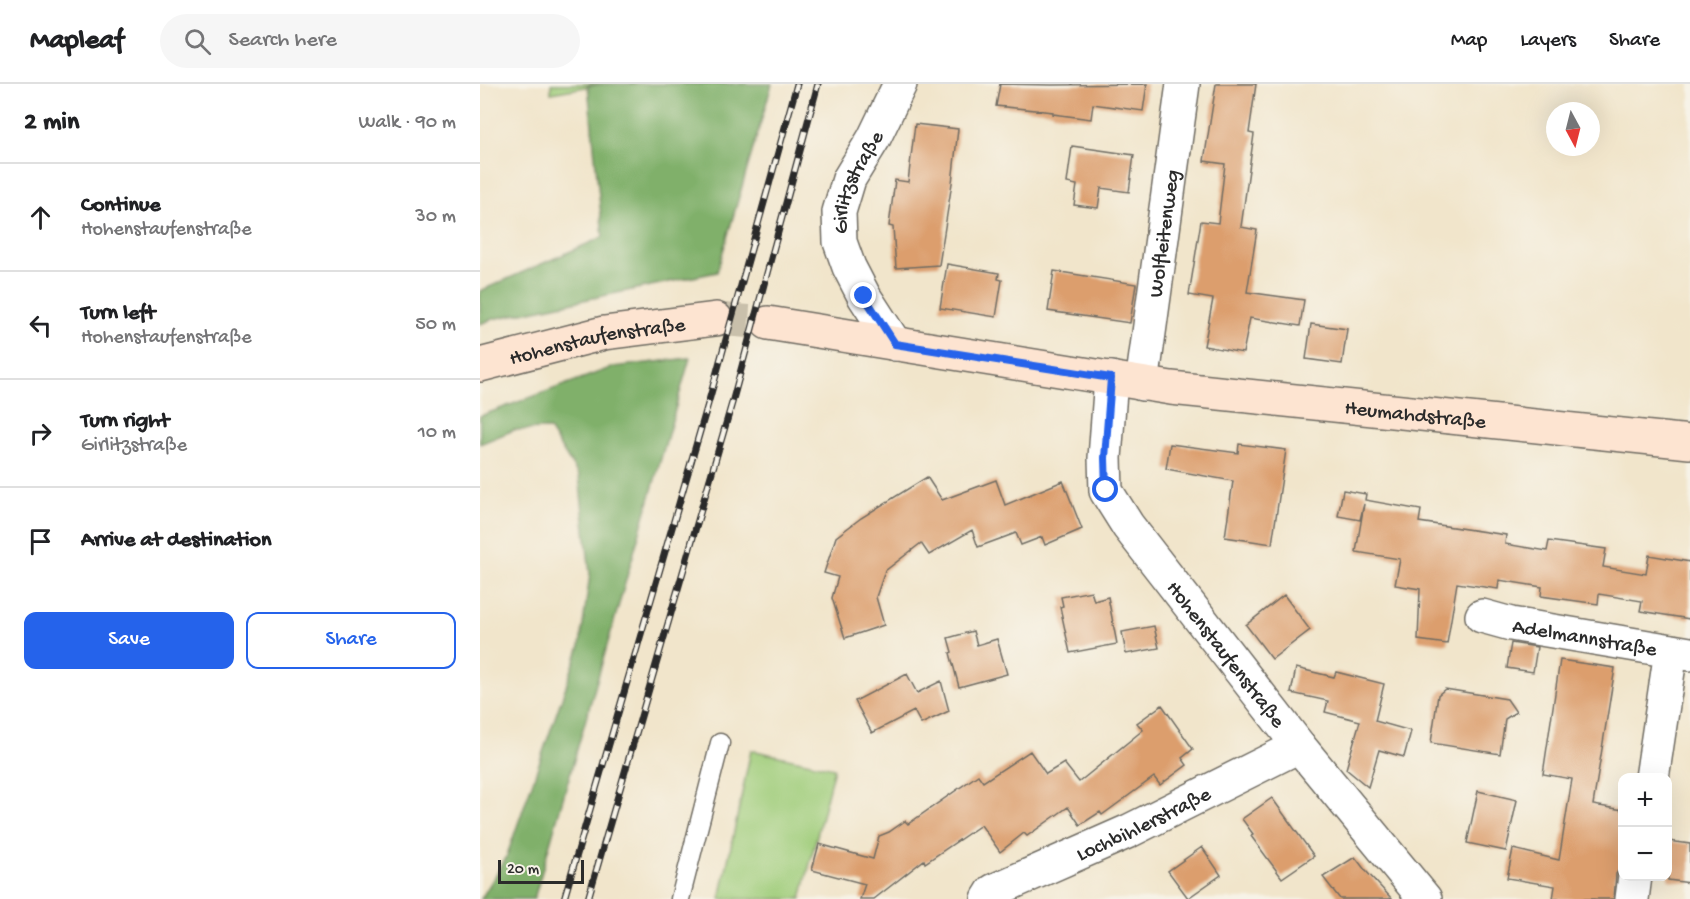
<!DOCTYPE html>
<html lang="en">
<head>
<meta charset="utf-8">
<style>
	:root { --surface:#fff; --page:#f6f6f6; --text:#202124; --muted:#757577; --line:#e0e0e0; --accent:#2563eb }
	body { margin:0; font-family:"Gochi Hand",sans-serif; background:var(--page); color:var(--text) }
	.controls { position:absolute; right:18px; bottom:18px; display:grid; overflow:hidden; border-radius:12px; box-shadow:0 6px 24px #0002 }
	.controls button { width:54px; height:54px; display:grid; place-items:center; padding:0; border:0; border-bottom:2px solid var(--line); background:var(--surface); color:var(--text); font:30px sans-serif }
	.compass { position:absolute; left:1066px; top:18px; width:54px; height:54px; border-radius:50%; background:var(--surface); box-shadow:0 6px 24px #0002; rotate:173deg }
	.scale { position:absolute; left:18px; bottom:15px; width:86px; box-sizing:border-box; padding-left:6px; border:3px solid #2b2b2b; border-top:0; font-size:16px; line-height:21px; white-space:nowrap; color:#2b2b2b; -webkit-text-stroke:4px #f7f3e8; paint-order:stroke }
	.stop { position:absolute; width:18px; height:18px; margin:-14px; border:4px solid #2563eb; border-radius:50%; background:#fff }
	.stop.end { background:#2563eb; border-color:#fff; box-shadow:0 2px 6px #0008 }
	.list { margin:0; padding:0; list-style:none }
	h2 { display:flex; justify-content:space-between; align-items:center; height:78px; margin:0; padding:0 24px; font-size:26px }
	h2 small { font-size:20px; font-weight:400; color:var(--muted) }
	.list li { display:grid; grid-template-columns:39px 1fr auto; gap:18px; align-items:center; box-sizing:border-box; height:108px; padding:0 24px; border-top:2px solid var(--line) }
	.list b { display:block; font-size:22px; white-space:nowrap }
	.list p { margin:0; font-size:20px; white-space:nowrap; color:var(--muted) }
	.list em { font-size:20px; font-style:normal; color:var(--muted) }
	.actions { display:flex; gap:12px; padding:18px 24px }
	.actions a { flex:1; padding:14px 0; border:2px solid var(--accent); border-radius:12px; text-align:center; font-size:21px; color:var(--accent) }
	.actions .main { background:var(--accent); color:#fff }
	.icon { flex:none; width:33px; height:33px; fill:none; stroke:currentColor; stroke-width:2; stroke-linecap:round; stroke-linejoin:round }
	.map { position:relative; flex:none; width:1210px; height:815px; overflow:hidden }
	header { display:flex; align-items:center; gap:36px; box-sizing:border-box; height:84px; padding:0 30px; background:var(--surface); border-bottom:2px solid var(--line) }
	header strong { font-size:28px }
	nav { display:flex; gap:33px; margin-inline-start:auto; font-size:21px }
	.search { width:420px; height:54px; background:var(--page); display:flex; align-items:center; gap:15px; box-sizing:border-box; padding:0 21px; border-radius:33px; color:var(--muted); font-size:22px }
	main { display:flex }
	aside { flex:1; background:var(--surface) }
	.map>svg:first-child { display:block }
</style>
</head>
<body>
<header>
<strong>Mapleaf</strong>
<div class="search"><svg class="icon" aria-label="search" viewBox="0 0 24 24"><circle cx="10" cy="10" r="6"/><path d="M15 15l6 6"/></svg>Search here</div>
<nav><a>Map</a><a>Layers</a><a>Share</a></nav>
</header>
<main>
<aside>
<h2>2 min<small>Walk · 90 m</small></h2>
<ul class="list">
<li><svg class="icon" aria-label="ahead" viewBox="0 0 24 24"><path d="M12 20V5M6 11l6-6 6 6"/></svg><div><b>Continue</b><p>Hohenstaufenstraße</p></div><em>30 m</em></li>
<li><svg class="icon" aria-label="left" viewBox="0 0 24 24"><path d="M17 20v-9H6M10 6l-5 5 5 5"/></svg><div><b>Turn left</b><p>Hohenstaufenstraße</p></div><em>50 m</em></li>
<li><svg class="icon" aria-label="right" viewBox="0 0 24 24"><path d="M7 20v-9h11M14 6l5 5-5 5"/></svg><div><b>Turn right</b><p>Girlitzstraße</p></div><em>10 m</em></li>
<li><svg class="icon" aria-label="arrive" viewBox="0 0 24 24"><path d="M6 21V4h12l-3 4 3 4H6"/></svg><div><b>Arrive at destination</b></div></li>
</ul>
<div class="actions"><a class="main">Save</a><a>Share</a></div>
</aside>
<div class="map">
<svg width="1210" height="815" viewBox="0 0 1210 815">
	<rect width="100%" height="100%" fill="#f7f3e8"/>
	<filter id="ink" filterUnits="userSpaceOnUse"><feTurbulence type="fractalNoise" baseFrequency=".0167" numOctaves="2"/><feDisplacementMap in="SourceGraphic" scale="12" xChannelSelector="R" yChannelSelector="G"/><feConvolveMatrix kernelMatrix="1 2 1 2 8 2 1 2 1" color-interpolation-filters="sRGB"/></filter>
	<filter id="wash" filterUnits="userSpaceOnUse"><feTurbulence type="fractalNoise" baseFrequency=".008" numOctaves="4" result="noise"/><feDisplacementMap in="SourceGraphic" scale="24" xChannelSelector="R" yChannelSelector="G"/><feGaussianBlur stdDeviation="1.35" result="paint"/><feColorMatrix in="noise" values="0 0 0 0 0 0 0 0 0 0 0 0 0 0 0 0 0 1.4 0 .05"/><feComposite in="paint" operator="in"/></filter>
	<g filter="url(#wash)">
		<rect width="100%" height="100%" fill="#f1e5cb"/>
		<path fill="#a0cd7b" stroke="#667c53" stroke-width="1.5" d="M 71,0 L 123,0 L 71,9 Z
			M 271,666 L 354,684 L 321,815 L 240,815 Z"/>
		<path fill="#80b06b" stroke="#566e4b" stroke-width="1.5" d="M 123,0 L 292,0 L 237,188 L 13,235 L 0,240 L 0,207 L 123,153 L 108,2 Z
			M 210,274 L 54,815 L 1,815 L 26,774 L 100,562 L 110,490 L 99,392 L 69,345 L 34,346 L 0,360 L 0,332 L 133,283 Z"/>
		<g id="blocks">
			<path fill="#dc9e6d" d="M 520,0 L 572,1 L 667,0 L 663,27 L 613,20 L 611,35 L 573,30 L 573,28 L 516,22 Z
				M 736,0 L 776,0 L 769,49 L 774,50 L 761,143 L 777,146 L 767,208 L 824,216 L 820,242 L 770,234 L 763,269 L 724,262 L 733,215 L 709,211 L 721,137 L 738,139 L 745,80 L 724,77 Z
				M 435,40 L 478,45 L 472,99 L 459,181 L 416,184 L 413,143 L 409,142 L 415,96 L 428,98 Z
				M 592,62 L 654,71 L 649,108 L 621,104 L 618,124 L 594,121 L 597,101 L 587,99 Z
				M 467,180 L 519,189 L 518,195 L 522,196 L 516,233 L 460,224 Z
				M 574,187 L 656,200 L 650,239 L 568,227 Z
				M 831,240 L 867,245 L 862,280 L 826,275 Z
				M 690,360 L 758,369 L 759,360 L 806,366 L 792,460 L 745,453 L 753,397 L 686,385 Z
				M 447,393 L 462,416 L 516,396 L 525,421 L 583,397 L 602,445 L 565,461 L 562,453 L 541,461 L 536,449 L 498,463 L 492,446 L 449,471 L 441,459 L 405,487 L 396,513 L 404,541 L 365,554 L 352,514 L 358,493 L 344,489 L 356,453 L 381,434 Z
				M 863,406 L 886,410 L 885,416 L 941,426 L 939,438 L 1026,451 L 1025,460 L 1067,467 L 1069,457 L 1126,465 L 1123,483 L 1166,490 L 1169,471 L 1210,478 L 1210,535 L 1160,527 L 1162,517 L 1119,510 L 1118,520 L 1061,512 L 1062,503 L 1019,496 L 1018,505 L 977,499 L 967,560 L 938,556 L 940,505 L 915,501 L 920,475 L 876,468 L 884,420 L 880,436 L 858,432 Z
				M 611,507 L 614,517 L 628,513 L 637,560 L 590,569 L 580,523 L 583,522 L 581,513 Z
				M 804,511 L 830,546 L 792,575 L 766,541 Z
				M 674,542 L 679,564 L 646,570 L 642,548 Z
				M 493,547 L 497,561 L 517,555 L 527,590 L 479,603 L 470,569 L 472,568 L 468,554 Z
				M 1031,559 L 1057,563 L 1053,588 L 1027,584 Z
				M 1080,576 L 1135,584 L 1113,721 L 1143,726 L 1143,779 L 1136,790 L 1134,815 L 1073,815 L 1075,802 L 1027,794 L 1033,765 L 1079,776 L 1092,695 L 1063,690 Z
				M 816,584 L 854,593 L 856,588 L 904,600 L 895,637 L 931,647 L 924,673 L 899,666 L 888,703 L 866,685 L 880,637 L 845,628 L 848,617 L 811,609 Z
				M 427,590 L 437,609 L 461,597 L 469,627 L 441,640 L 434,627 L 392,649 L 375,617 Z
				M 965,605 L 1027,615 L 1036,628 L 1025,635 L 1020,670 L 951,659 L 958,611 Z
				M 682,621 L 713,665 L 702,674 L 707,681 L 680,701 L 674,693 L 622,731 L 620,728 L 600,741 L 588,723 L 547,752 L 544,749 L 520,768 L 501,741 L 445,779 L 444,776 L 394,815 L 380,815 L 385,800 L 332,786 L 339,760 L 393,775 L 399,752 L 409,748 L 425,737 L 428,740 L 498,691 L 503,698 L 550,667 L 566,690 L 584,679 L 599,698 L 663,646 L 657,639 Z
				M 998,707 L 1037,716 L 1026,767 L 987,759 Z
				M 792,714 L 834,772 L 802,794 L 771,752 L 773,750 L 762,735 Z
				M 1188,757 L 1210,760 L 1210,799 L 1188,796 Z
				M 722,763 L 741,791 L 708,814 L 688,787 Z
				M 875,773 L 885,786 L 912,815 L 860,815 L 843,793 Z"/>
		</g>
	</g>
	<g filter="url(#ink)">
		<use href="#blocks" fill-opacity="0" stroke="#706c63" stroke-width="1.5"/>
		<g fill="none" stroke-linecap="round" stroke-linejoin="round">
			<path stroke="#c9c0ab" stroke-width="33" stroke-dasharray="33 16" stroke-linecap="butt" d="M 236,235 L 288,239"/>
			<g stroke="#706c63" stroke-width="21">
				<path id="lane" d="M 200,815 L 240,659"/>
			</g>
			<g stroke="#706c63" stroke-width="36">
				<g id="street">
					<path id="s1" d="M 415,260 L 384,212 L 369,183 L 360,158 L 359,128 L 369,95 L 394,54 L 420,0"/>
					<path id="s2" d="M 631,294 L 625,374 L 626,407 L 648,442 L 819,662 L 945,815"/>
					<path id="s3" d="M 662,300 L 703,0"/>
					<path id="s4" d="M 1002,532 L 1031,540 L 1210,570"/>
					<path d="M 1172,694 L 1191,567"/>
					<path id="s5" d="M 508,815 L 513,807 L 649,747 L 819,662"/>
					<path d="M 1152,815 L 1155,792"/>
				</g>
			</g>
			<g stroke="#706c63" stroke-width="36">
				<g id="secondary">
					<path id="s6" d="M 288,239 L 691,304 L 1210,358"/>
					<path id="s7" d="M 0,281 L 124,249 L 236,235"/>
				</g>
			</g>
			<use href="#lane" stroke="#fff" stroke-width="18"/>
			<use href="#street" stroke="#fff" stroke-width="33"/>
			<use href="#secondary" stroke="#fde4d1" stroke-width="33"/>
			<g stroke="#2b2b2b" stroke-width="7">
				<path id="rail" d="M 84,815 L 230,313 L 317,0
					M 108,815 L 252,319 L 338,0"/>
			</g>
			<use href="#rail" stroke="#f7f3e8" stroke-width="4.5" stroke-dasharray="14" stroke-linecap="butt"/>
		</g>
	</g>
	<g fill="none" stroke-linecap="round" stroke-linejoin="round" filter="url(#ink)">
		<path stroke="#2563eb" stroke-width="8" d="M 384,212 L 415,260 L 631,294 L 625,374 L 626,406"/>
	</g>
	<g text-anchor="middle" stroke-width="4.5" stroke-linejoin="round" paint-order="stroke">
		<g font-size="21" fill="#2b2b2b" stroke="#f7f3e8">
			<text dy="7" stroke="none"><textPath href="#s1" startOffset="180">Girlitzstraße</textPath></text>
			<text dy="7" stroke="none"><textPath href="#s3" startOffset="152">Wolfleitenweg</textPath></text>
			<text dy="7" stroke="none"><textPath href="#s7" startOffset="120">Hohenstaufenstraße</textPath></text>
			<text dy="7" stroke="none"><textPath href="#s6" startOffset="654">Heumahdstraße</textPath></text>
			<text dy="7" stroke="none"><textPath href="#s4" startOffset="105">Adelmannstraße</textPath></text>
			<text dy="7" stroke="none"><textPath href="#s2" startOffset="316">Hohenstaufenstraße</textPath></text>
			<text dy="7" stroke="none"><textPath href="#s5" startOffset="174">Lochbihlerstraße</textPath></text>
		</g>
	</g>
</svg>
<div class="controls">
<button>+</button>
<button>−</button>
</div>
<svg class="compass" viewBox="-18 -18 36 36"><path d="M0-13l5 13h-10z" fill="#e53935"/><path d="M0 13l5-13h-10z" fill="#757577"/></svg>
<div class="scale">20 m</div>
<div class="stop" style="left:626px;top:406px"></div>
<div class="stop end" style="left:384px;top:212px"></div>
</div>
</main>
</body>
</html>
